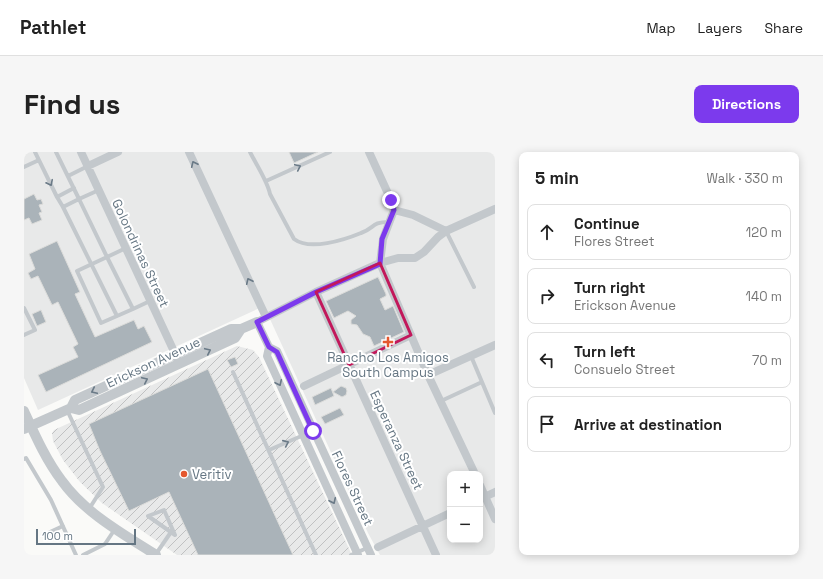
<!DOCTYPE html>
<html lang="en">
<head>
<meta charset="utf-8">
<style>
	:root { --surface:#fff; --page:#f6f6f6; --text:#222; --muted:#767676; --line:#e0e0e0; --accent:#7c3aed }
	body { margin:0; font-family:"Space Grotesk",sans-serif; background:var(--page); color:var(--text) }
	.controls { position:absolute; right:12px; bottom:12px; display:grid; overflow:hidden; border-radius:8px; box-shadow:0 2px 10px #0003 }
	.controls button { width:36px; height:36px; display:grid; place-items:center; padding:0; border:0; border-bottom:1px solid var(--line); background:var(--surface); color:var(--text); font:20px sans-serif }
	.scale { position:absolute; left:12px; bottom:10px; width:100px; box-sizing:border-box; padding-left:4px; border:2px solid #657683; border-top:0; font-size:11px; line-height:14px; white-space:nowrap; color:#657683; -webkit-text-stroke:3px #fff; paint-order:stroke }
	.stop { position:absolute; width:12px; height:12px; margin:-9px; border:3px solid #7c3aed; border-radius:50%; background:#fff }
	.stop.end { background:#7c3aed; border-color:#fff; box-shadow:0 1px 4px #0008 }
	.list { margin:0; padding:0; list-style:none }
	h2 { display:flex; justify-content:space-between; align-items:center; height:52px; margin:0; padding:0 16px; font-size:17px }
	h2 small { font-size:13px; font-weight:400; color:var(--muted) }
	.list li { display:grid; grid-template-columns:26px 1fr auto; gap:12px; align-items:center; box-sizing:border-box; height:56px; margin:0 8px 8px; padding:0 8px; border:1px solid var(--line); border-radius:8px }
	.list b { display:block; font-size:15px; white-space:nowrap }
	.list p { margin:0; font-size:13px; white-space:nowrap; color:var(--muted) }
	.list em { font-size:13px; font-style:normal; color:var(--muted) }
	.icon { flex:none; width:22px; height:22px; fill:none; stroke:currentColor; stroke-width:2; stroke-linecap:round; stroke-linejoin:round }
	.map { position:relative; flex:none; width:471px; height:403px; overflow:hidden; border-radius:8px }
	header { display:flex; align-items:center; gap:24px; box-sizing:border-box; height:56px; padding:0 20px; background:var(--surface); border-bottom:1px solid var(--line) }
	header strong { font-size:19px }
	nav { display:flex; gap:22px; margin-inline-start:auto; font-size:14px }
	.intro { display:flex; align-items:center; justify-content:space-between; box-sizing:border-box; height:96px; padding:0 24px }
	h1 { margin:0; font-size:28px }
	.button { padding:10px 18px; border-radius:8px; background:var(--accent); color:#fff; font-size:14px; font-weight:700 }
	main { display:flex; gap:24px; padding:0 24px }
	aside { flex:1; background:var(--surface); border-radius:8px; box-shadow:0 2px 10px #0003 }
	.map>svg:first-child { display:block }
</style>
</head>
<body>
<header>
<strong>Pathlet</strong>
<nav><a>Map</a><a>Layers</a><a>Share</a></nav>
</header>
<div class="intro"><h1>Find us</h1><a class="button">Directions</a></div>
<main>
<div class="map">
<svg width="471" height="403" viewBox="0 0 471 403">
	<defs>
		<pattern id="industrial-furrows" width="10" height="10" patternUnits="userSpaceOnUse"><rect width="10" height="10" fill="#e8e9e9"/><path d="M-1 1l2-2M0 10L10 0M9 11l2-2" fill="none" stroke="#c0c1c2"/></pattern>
	</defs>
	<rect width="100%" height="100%" fill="#fafaf8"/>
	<path fill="#e8e9e9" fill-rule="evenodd" d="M 0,0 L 471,0 L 471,403 L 356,403 L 344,381 L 240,154 L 14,258 L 0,226 ZM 426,322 L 456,322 L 456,388 L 426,388 Z"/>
	<path fill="url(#industrial-furrows)" d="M 213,194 L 229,198 L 235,205 L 328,403 L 153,403 L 78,351 L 56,330 L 39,308 L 29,289 L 28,281 L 30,278 Z"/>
	<path fill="#aab3b9" stroke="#dcdcda" d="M 265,0 L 294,0 L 270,11 Z
		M 10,42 L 13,48 L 17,47 L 19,52 L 15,53 L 18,60 L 15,61 L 18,68 L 8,72 L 5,66 L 0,68 L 0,47 Z
		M 33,89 L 56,140 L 51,142 L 71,185 L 110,168 L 114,177 L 120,174 L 128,190 L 22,240 L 14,223 L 54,205 L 49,195 L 54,192 L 34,150 L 28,153 L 14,124 L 7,127 L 4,121 L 11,117 L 5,102 Z
		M 354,125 L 362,142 L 362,144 L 356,147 L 361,158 L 369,154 L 380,180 L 350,194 L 346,185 L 339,182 L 333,173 L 327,172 L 327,168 L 332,164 L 324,159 L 310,166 L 302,149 Z
		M 17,158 L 22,170 L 13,174 L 8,162 Z
		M 211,205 L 214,212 L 207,215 L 203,208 Z
		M 184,217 L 269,403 L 174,403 L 145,340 L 105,359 L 76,299 L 65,272 Z
		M 317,234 L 322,236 L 323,239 L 322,243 L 318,245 L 309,240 Z
		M 307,236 L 310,244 L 291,253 L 288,245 Z
		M 316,256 L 320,263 L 301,272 L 297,265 Z"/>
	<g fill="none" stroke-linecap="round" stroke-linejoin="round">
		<path stroke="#c3c8cc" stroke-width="4" d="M 11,0 L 33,45 L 50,36
			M 32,0 L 55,47 L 39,55 L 93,164
			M 226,0 C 232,12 244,30 246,42 L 270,87 C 286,99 320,88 337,81 C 351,76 347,70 365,70
			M 0,15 L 15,8
			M 44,24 L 64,14
			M 242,29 L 306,0
			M 75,38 L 55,47 L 83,105 L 53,119 L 77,171 L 109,157
			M 33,45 L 39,55
			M 422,79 L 450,135
			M 102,96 L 83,105 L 109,157 L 126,149
			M 0,156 L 11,178 L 0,183
			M 447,204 L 471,261
			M 209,220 L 292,403
			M 417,249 L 458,230
			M 43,258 L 79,335 L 65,357
			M 245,298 L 289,279
			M 0,307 L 2,306 L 27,348 L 52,403
			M 140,358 L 151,383 L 124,364 Z
			M 26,380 L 39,374
			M 132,402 L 147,380
			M 59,403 L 81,392 L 91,377
			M 327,403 L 343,396"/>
		<path stroke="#c3c8cc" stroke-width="8" d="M 57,0 L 154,208
			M 165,0 L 242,165
			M 345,0 L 367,48 L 370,58 L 359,87 L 356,111 L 404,223 L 451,322
			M 64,14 L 94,0
			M 370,58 L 389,63 L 422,79
			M 292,140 L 412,403
			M 245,195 L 243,204 L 334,403
			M 404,223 L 471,193
			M 280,234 L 387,183
			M 456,333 L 471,367
			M 456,347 L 471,340
			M 354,395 L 426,361
			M 347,403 L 253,199 L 245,195 L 233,170 L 292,140 L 356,111 L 374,106 L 391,106 L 400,100 L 414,85 L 422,79 L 471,57"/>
		<path stroke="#c3c8cc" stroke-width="10" d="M 47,256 L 51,248 L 207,177 L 217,177 L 233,170
			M 0,259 C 11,283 22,308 38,329 C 61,361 99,382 132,403
			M 0,277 L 47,256 L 55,258 L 211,186 L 217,177"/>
	</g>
	<defs><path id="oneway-chevron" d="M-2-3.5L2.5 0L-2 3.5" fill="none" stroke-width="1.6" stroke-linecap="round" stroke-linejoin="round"/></defs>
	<g stroke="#6a7a87">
		<use href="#oneway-chevron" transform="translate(170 12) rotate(-115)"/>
		<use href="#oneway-chevron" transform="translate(274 15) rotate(-25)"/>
		<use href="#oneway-chevron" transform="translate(26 31) rotate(64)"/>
		<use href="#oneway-chevron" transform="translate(225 129) rotate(-115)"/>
		<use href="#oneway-chevron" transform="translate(184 199) rotate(-25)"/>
		<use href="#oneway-chevron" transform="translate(121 228) rotate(-25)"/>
		<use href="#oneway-chevron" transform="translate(255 231) rotate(65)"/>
		<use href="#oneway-chevron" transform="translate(70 239) rotate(155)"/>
		<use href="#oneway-chevron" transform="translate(262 291) rotate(-24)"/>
		<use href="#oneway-chevron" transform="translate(309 349) rotate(65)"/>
	</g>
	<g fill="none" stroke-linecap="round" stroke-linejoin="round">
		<path stroke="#7c3aed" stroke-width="5" d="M 289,279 L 253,200 L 245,195 L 233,170 L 292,140 L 356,112 L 358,87 L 370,58 L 367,48"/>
	</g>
	<path fill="none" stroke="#c2185b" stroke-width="3" stroke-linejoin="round" d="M 356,111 L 387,183 L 325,213 L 292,140 Z"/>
	<g fill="#e4572e" stroke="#fff" stroke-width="1.5">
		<path d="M362 184h4v4h4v4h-4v4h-4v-4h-4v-4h4z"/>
		<circle cx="160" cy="322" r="4"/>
	</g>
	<g text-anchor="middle" stroke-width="4" stroke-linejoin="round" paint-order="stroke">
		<g font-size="13" fill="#657683" stroke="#fff">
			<text transform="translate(117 101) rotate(65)" y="5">Golondrinas Street</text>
			<text transform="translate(129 210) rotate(-25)" y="5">Erickson Avenue</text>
			<text transform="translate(373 288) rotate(65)" y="5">Esperanza Street</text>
			<text transform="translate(329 336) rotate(65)" y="5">Flores Street</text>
		</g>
		<g font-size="13" fill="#657683" stroke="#fff">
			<text x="364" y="210">Rancho Los Amigos<tspan x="364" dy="15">South Campus</tspan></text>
			<text x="168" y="327" text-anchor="start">Veritiv</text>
		</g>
	</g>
</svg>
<div class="controls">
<button>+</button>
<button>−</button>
</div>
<div class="scale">100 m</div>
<div class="stop" style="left:289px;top:279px"></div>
<div class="stop end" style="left:367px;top:48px"></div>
</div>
<aside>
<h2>5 min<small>Walk · 330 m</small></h2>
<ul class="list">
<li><svg class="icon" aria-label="ahead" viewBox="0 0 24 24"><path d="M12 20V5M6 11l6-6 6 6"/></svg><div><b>Continue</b><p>Flores Street</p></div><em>120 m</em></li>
<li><svg class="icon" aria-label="right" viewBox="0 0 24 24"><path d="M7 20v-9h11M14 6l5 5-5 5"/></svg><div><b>Turn right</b><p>Erickson Avenue</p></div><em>140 m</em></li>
<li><svg class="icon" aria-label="left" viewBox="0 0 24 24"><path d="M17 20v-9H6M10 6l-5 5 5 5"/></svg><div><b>Turn left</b><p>Consuelo Street</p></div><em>70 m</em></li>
<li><svg class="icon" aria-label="arrive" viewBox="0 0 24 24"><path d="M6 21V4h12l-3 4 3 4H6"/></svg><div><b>Arrive at destination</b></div></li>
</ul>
</aside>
</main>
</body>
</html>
